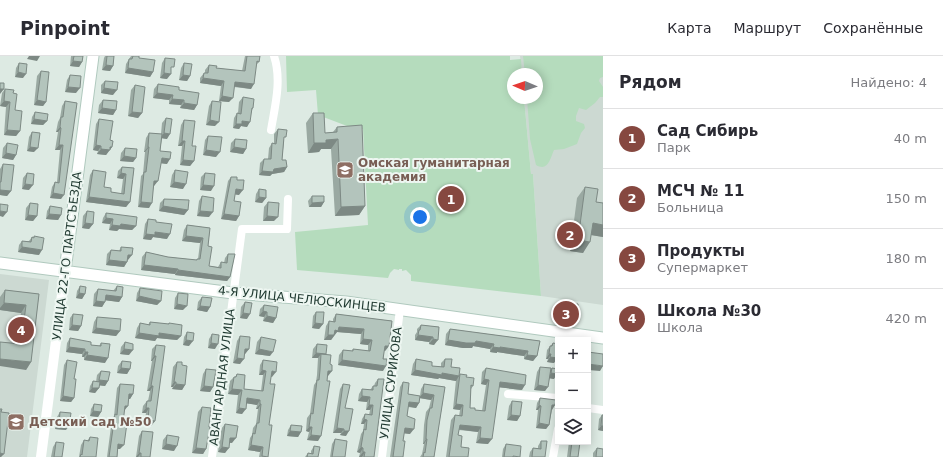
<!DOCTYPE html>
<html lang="ru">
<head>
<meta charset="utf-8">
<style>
	:root { --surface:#fff; --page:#f2f2f3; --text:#2b2b33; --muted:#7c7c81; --line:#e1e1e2; --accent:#864840 }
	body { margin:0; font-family:"DejaVu Sans",sans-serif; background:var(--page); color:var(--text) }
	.controls { position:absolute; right:12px; bottom:12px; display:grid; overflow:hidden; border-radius:0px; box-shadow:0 2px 10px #0003 }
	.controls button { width:36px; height:36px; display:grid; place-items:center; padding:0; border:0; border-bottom:1px solid var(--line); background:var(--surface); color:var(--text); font:20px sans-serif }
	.compass { position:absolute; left:507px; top:12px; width:36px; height:36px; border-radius:50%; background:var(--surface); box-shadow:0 2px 10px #0003; rotate:272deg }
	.you { position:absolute; left:420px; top:161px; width:14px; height:14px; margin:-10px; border:3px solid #fff; border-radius:50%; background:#1a73e8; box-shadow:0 0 0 6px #1a73e833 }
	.badge { display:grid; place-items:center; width:26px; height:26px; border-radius:50%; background:var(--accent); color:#fff; font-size:13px; font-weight:700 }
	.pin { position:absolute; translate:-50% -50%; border:2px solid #fff; box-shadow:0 1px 4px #0006 }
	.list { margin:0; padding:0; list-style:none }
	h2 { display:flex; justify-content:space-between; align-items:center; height:52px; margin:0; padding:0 16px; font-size:17px }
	h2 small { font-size:13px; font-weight:400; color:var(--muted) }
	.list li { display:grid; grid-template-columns:26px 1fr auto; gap:12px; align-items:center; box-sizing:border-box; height:60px; padding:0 16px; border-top:1px solid var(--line) }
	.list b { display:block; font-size:15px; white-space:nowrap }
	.list p { margin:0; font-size:13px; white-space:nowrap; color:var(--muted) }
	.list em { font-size:13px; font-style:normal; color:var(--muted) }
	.icon { flex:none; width:22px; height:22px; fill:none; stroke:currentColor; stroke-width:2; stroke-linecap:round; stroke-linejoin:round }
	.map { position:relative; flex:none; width:603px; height:401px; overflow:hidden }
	header { display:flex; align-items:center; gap:24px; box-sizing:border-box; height:56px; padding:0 20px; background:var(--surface); border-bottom:1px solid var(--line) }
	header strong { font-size:19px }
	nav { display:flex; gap:22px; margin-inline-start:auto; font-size:14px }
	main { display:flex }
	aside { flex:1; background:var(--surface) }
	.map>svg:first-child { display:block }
</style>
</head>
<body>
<header>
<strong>Pinpoint</strong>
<nav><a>Карта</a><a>Маршрут</a><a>Сохранённые</a></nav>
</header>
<main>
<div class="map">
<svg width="603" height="401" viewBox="0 0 603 401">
	<rect width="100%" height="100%" fill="#ddeae3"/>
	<path fill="#ccd9d2" d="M 520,0 L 586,0 L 603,3 L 603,249 L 541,240 L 533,118 L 531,118 L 524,42 L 537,42 L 537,18 L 522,18 Z
		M 0,218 L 49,224 L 27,401 L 0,401 Z"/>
	<path fill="#b5dcbd" d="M 286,0 L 510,0 L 510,4 L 521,3 L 522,18 L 513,18 L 513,42 L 524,42 L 531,118 L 533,118 L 541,240 L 411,225 L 411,219 L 406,214 L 402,215 L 402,213 L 399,213 L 399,214 L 394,213 L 390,217 L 388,222 L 297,214 L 295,176 L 368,169 L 363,73 L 355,73 L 318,59 L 316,34 L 287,36 Z
		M 523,0 L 603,0 L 603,21 L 600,22 L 599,25 L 603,31 L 603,41 L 600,41 L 595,47 L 586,54 L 579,52 L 576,60 L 576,65 L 584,68 L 585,72 L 581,77 L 577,88 L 564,93 L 554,94 C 550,103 548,116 536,109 L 530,83 L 527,42 L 537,42 L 537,18 L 525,18 Z"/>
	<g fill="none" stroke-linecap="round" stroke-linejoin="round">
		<g stroke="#b0c9be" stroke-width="13">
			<path id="secondary" d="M 0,207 L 233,237 L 346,246 L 603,282
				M 65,215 L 93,0"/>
		</g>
		<path stroke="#fff" stroke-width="8" d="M 271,74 C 275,50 282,24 274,0
			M 508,338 L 558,342
			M 588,352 L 603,354
			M 212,401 L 242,173 L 287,173 L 288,143
			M 382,401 L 400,253
			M 553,401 L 558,373"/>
		<path stroke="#fff" stroke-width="10" d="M 41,401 L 65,215"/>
		<use href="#secondary" stroke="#fff" stroke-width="11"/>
	</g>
	<path fill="#9aa9a2" d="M 71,0 L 83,0 L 82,6 L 79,11 L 70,10 Z
		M 105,0 L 114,0 L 113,10 L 110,15 L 102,14 L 104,2 Z
		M 131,0 L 139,0 L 139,2 L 153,16 L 150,21 L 125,17 L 126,8 Z
		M 245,0 L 260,0 L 259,6 L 256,9 L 251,33 L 234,31 L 229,46 L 219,45 L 221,30 L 200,27 L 200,22 L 204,17 L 205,17 L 205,14 L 209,9 L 216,12 L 242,15 Z
		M 165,2 L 167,23 L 160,22 L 162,7 Z
		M 19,7 L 23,22 L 15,21 L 16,12 Z
		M 184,7 L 190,20 L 187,25 L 179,24 L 181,12 Z
		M 41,15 L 46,46 L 43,50 L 34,49 L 37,20 Z
		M 70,19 L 76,37 L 65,36 L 67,24 Z
		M 105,25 L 113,39 L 101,37 L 101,29 Z
		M 158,28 L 179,34 L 197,49 L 194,54 L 180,52 L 181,49 L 169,48 L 169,44 L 153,42 L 154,33 Z
		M 135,29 L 142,57 L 138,62 L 128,60 L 131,34 Z
		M 5,33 L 13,37 L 15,54 L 20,75 L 16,80 L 4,79 L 6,51 L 0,50 L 2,37 Z
		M 243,41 L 253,52 L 252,54 L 247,71 L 241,70 L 239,73 L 233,72 L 234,62 L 237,57 L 238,57 L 239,46 Z
		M 103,44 L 116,54 L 113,59 L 98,57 L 99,49 Z
		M 65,45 L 77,47 L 61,143 L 50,142 L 52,131 L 55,126 L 57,126 L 60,94 L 55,94 L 58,76 L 56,76 L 58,66 L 60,62 L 62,50 Z
		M 212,45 L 215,70 L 206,69 L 209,50 Z
		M 35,56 L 47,65 L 43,69 L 31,68 L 32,61 Z
		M 313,57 L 325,77 L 333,76 L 337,71 L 365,150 L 359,159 L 335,160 L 331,93 L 321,93 L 319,96 L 308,97 L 306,67 Z
		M 166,62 L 167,83 L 162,82 L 160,95 L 167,108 L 161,107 L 154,130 L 149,152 L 138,151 L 141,120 L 143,118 L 145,96 L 144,96 L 146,82 L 149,77 L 161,78 L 162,67 Z
		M 99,63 L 110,84 L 112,91 L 106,99 L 97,98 L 98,95 L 93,94 L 96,68 Z
		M 184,64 L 192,90 L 194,105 L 190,110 L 180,109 L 182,90 L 178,90 L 181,69 Z
		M 278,73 L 284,85 L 282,104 L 287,111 L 284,116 L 272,118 L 270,120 L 259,119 L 260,107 L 264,103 L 268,103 L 269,92 L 272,87 L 274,87 L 274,78 Z
		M 32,76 L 34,96 L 27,95 L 29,81 Z
		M 208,80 L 216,101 L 203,99 L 205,84 Z
		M 235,83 L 246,93 L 243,98 L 230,96 L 231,87 Z
		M 7,87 L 16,99 L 13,104 L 2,102 L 3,92 Z
		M 125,92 L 136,102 L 133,106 L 120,105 L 121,97 Z
		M 3,108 L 11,135 L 7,140 L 0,139 L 0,113 Z
		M 122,111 L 134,112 L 130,146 L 126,151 L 86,146 L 90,119 L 93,114 L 104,131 L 111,136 L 121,138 L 123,123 L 117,122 L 118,115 Z
		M 175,114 L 183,133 L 170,131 L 172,119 Z
		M 27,117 L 29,134 L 22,133 L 23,122 Z
		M 205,117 L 211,135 L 200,134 L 201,121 Z
		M 231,121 L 237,124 L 239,139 L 235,138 L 234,145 L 239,160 L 236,165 L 221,163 L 228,125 Z
		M 585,131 L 596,146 L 603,147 L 603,181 L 591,179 L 583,197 L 570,195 L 577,142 Z
		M 259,133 L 266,142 L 262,147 L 255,146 L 256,138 Z
		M 202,140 L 209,161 L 197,160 L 199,145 Z
		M 312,140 L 324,146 L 321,151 L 309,151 L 308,145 Z
		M 164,143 L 188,154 L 184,159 L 159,155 L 160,147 Z
		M 268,146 L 274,165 L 263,165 L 264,151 Z
		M 30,147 L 37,160 L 33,165 L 25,164 L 26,152 Z
		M 50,150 L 61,159 L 58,164 L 46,163 L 47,155 Z
		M 87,155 L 93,168 L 89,173 L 82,172 L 83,160 Z
		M 106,157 L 136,170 L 132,174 L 119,173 L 117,175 L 109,174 L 110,168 L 102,167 L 103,162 Z
		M 421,157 L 425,168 L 420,168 L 419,160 Z
		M 148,163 L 156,166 L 167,183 L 153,181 L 151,184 L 143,183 L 145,168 Z
		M 187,169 L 210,172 L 208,190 L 209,210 L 218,211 L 221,206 L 224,207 L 225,202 L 228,198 L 230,221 L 227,225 L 175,219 L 175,218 L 141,214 L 142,201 L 146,196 L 168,201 L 196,204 L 198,203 L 200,187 L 182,185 L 184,174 Z
		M 34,180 L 39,199 L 18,196 L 19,189 L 22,185 L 29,185 L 32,181 L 34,182 Z
		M 121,191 L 128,204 L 127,206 L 124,211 L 106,209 L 107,198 L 111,194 L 119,195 Z
		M 80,230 L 85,238 L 82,243 L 76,242 L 77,235 Z
		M 117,230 L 122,241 L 119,246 L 105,244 L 105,246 L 102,251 L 93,250 L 94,238 L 98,233 L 113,235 Z
		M 140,232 L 161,245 L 157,249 L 136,245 L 137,237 Z
		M 5,234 L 39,238 L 31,306 L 26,314 L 17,288 L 21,257 L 0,254 L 0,241 Z
		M 178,237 L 183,254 L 174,253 L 175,242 Z
		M 202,241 L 210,251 L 207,256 L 197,254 L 198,246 Z
		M 245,246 L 247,263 L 240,262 L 241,251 Z
		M 562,247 L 577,264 L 574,268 L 562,267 L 562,262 L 557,262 L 558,251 Z
		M 264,249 L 276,262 L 273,267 L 263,265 L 264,261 L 259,260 L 260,253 Z
		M 316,256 L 323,268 L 319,273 L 312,272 L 313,260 Z
		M 73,258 L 81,270 L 78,275 L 69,274 L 70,262 Z
		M 336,258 L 392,265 L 389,290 L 385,295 L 384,295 L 383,315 L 338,309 L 339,299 L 343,294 L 352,295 L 353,293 L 368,295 L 368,289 L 360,288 L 361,278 L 337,276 L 331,284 L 324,284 L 326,270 L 329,265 L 333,266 L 333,263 Z
		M 97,261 L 120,275 L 116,280 L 92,277 L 94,266 Z
		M 150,266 L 168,268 L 169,267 L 181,280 L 177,284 L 157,282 L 155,285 L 135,282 L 137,272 L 140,267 L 148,269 Z
		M 421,269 L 439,271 L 434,289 L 429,288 L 429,286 L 415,284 L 415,279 L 417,276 L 417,273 Z
		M 450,273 L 540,285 L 537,300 L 533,305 L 524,303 L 524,300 L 497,296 L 497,297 L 490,296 L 490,293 L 473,290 L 472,292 L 463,292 L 445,289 L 446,278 Z
		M 187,276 L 189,290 L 183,289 L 184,281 Z
		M 212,278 L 215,293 L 208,292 L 209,283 Z
		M 240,280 L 249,293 L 245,298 L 244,298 L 240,308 L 233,307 L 237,285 Z
		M 261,281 L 270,300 L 255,298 L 257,286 Z
		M 70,282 L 91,289 L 99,290 L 101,287 L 105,307 L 84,304 L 84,301 L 82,301 L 82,298 L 66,296 L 67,287 Z
		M 125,286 L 129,299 L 120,298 L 121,291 Z
		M 553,287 L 554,307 L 547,306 L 548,303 L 546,303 L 547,294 Z
		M 317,288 L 326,298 L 328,320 L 327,320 L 318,385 L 307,384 L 309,376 L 306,375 L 307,362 L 310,358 L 314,329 L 316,326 L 317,319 L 318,302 L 312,302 L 313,293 Z
		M 156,289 L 155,365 L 151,370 L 144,369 L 146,357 L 142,357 L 143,350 L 147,345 L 148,345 L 150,335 L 147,335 L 152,305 L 151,305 L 152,293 Z
		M 416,303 L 432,310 L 441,311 L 441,307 L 445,303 L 451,311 L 459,319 L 466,321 L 473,330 L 471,333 L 470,352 L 475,354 L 482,355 L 486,329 L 481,328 L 482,316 L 486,312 L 522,334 L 499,331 L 488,388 L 476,387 L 478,376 L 459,374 L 458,379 L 461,391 L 468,401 L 446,401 L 451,364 L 455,359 L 459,360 L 460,354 L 453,353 L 456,324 L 456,325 L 439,322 L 438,323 L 411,319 L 413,308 Z
		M 67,304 L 74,323 L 74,342 L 71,346 L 60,345 L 64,309 Z
		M 263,304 L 272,321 L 271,321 L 270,328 L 268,401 L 259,401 L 260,396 L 248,394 L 250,382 L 252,379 L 253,372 L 256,368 L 258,353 L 256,353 L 257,349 L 246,347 L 242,358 L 236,357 L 238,339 L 228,338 L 230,325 L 234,321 L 235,321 L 237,318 L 244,333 L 261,335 L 263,319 L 259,319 L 260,309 Z
		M 122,305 L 130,313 L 127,318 L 117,317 L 118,310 Z
		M 177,306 L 182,309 L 185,329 L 182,334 L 172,333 L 173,331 L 171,331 L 173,311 Z
		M 540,311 L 550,314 L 552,312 L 554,323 L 549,322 L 545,335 L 534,334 L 537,316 Z
		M 206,313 L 213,331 L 210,336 L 200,335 L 203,318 Z
		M 101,315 L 108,325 L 105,330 L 99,329 L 99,332 L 95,337 L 89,336 L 90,330 L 93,325 L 96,326 L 97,319 Z
		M 378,323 L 374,401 L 359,401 L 360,397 L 357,396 L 361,378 L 363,375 L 364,368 L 361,368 L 362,363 L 365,358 L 369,359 L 370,354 L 366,354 L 367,346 L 358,345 L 359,338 L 362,333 L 370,334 L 373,330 L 374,330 L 375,327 Z
		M 403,326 L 408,338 L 420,340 L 421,333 L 424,328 L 445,331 L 434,401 L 420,401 L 422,398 L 424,388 L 423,388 L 424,369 L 426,356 L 429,352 L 431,344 L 420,342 L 419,347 L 416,352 L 408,351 L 407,360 L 410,378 L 404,377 L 403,385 L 403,401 L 390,401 L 400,331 Z
		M 120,328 L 133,338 L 130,343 L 129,343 L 124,355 L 120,393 L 118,393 L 117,401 L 107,401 L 112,363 L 114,360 L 117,332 Z
		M 343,328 L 345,352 L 346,380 L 340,379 L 341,377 L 333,377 L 340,333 Z
		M 540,342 L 552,354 L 549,369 L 546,373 L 536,372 L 538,354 L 536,354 L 537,347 Z
		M 512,345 L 520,360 L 517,365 L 507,364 L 509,350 Z
		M 94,348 L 101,356 L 98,361 L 90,360 L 91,353 Z
		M 202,351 L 206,393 L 203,398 L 192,397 L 198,356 Z
		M 60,356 L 66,374 L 55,373 L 57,361 Z
		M 602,359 L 603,375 L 598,374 L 599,363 Z
		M 225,368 L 232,387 L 229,387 L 225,397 L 218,396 L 221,373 Z
		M 291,369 L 301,376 L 298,381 L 287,380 L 288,374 Z
		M 142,375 L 150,401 L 136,401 L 139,380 Z
		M 167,379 L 174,395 L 162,393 L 163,384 Z
		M 90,381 L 96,401 L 79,401 L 81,389 L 84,384 L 87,385 Z
		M 335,383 L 345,401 L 330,401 L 332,388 Z
		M 541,385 L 545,401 L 529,401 L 530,396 L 533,392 L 538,392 L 538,390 Z
		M 56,386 L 62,401 L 51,401 L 53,391 Z
		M 569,386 L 586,386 L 584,388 L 580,387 L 578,401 L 567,401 Z
		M 506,388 L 520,401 L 502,401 L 503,393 Z
		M 314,390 L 318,401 L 305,401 L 308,397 L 311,397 L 311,395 Z
		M 597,392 L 603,401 L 593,401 L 593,397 Z"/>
	<path fill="#7d8984" d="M 29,0 L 40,0 L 37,5 L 27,3 Z
		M 73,5 L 82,6 L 79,11 L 70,10 Z
		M 106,9 L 113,10 L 110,15 L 102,14 Z
		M 128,12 L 153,16 L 150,21 L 125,17 Z
		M 18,16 L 26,18 L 23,22 L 15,21 Z
		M 164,17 L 171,18 L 167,23 L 160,22 Z
		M 183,19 L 190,20 L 187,25 L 179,24 Z
		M 203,22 L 224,25 L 221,30 L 200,27 Z
		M 235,26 L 254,28 L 251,33 L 231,30 Z
		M 68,31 L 80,32 L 76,37 L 65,36 Z
		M 104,32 L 117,34 L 113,39 L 101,37 Z
		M 0,33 L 4,33 L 0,38 Z
		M 157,37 L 173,39 L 169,44 L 153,42 Z
		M 222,40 L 233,42 L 229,46 L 219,45 Z
		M 172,43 L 184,44 L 181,49 L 169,48 Z
		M 37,44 L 46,46 L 43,50 L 34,49 Z
		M 4,45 L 10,46 L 6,51 L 0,50 Z
		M 184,47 L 197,49 L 194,54 L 180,52 Z
		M 102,52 L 116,54 L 113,59 L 98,57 Z
		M 132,56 L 142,57 L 138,62 L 128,60 Z
		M 34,63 L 47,65 L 43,69 L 31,68 Z
		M 210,64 L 219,66 L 215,70 L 206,69 Z
		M 242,65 L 250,66 L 247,71 L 241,70 L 239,73 L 233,72 L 236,68 Z
		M 60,71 L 61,72 L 58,76 L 56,76 Z
		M 7,74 L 20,75 L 16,80 L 4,79 Z
		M 164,77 L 170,78 L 167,83 L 160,82 Z
		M 338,83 L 331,93 L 321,93 L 319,96 L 308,97 L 314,87 L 326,84 Z
		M 182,85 L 185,85 L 182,90 L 178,90 Z
		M 59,89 L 63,89 L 60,94 L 55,94 Z
		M 96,89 L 101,90 L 98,95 L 93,94 Z
		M 30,91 L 38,92 L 34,96 L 27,95 Z
		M 110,91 L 112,91 L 106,99 L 97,98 L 101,93 Z
		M 148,91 L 149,91 L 145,96 L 144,96 Z
		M 234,91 L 246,93 L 243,98 L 230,96 Z
		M 206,94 L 220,96 L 216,101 L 203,99 Z
		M 6,97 L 16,99 L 13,104 L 2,102 Z
		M 124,100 L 136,102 L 133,106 L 120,105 Z
		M 162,102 L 170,103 L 167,108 L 159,107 Z
		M 183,104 L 194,105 L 190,110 L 180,109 Z
		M 287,111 L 284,116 L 272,118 L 270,120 L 259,119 L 262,115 Z
		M 121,117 L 126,118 L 123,123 L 117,122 Z
		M 154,125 L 158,125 L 154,130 L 151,130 Z
		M 174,126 L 186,128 L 183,133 L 170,131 Z
		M 25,128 L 33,129 L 29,134 L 22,133 Z
		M 203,129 L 214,130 L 211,135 L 200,134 Z
		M 236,133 L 243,134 L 239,139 L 232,138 Z
		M 0,134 L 11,135 L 7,140 L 0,139 Z
		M 53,137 L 64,139 L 61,143 L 50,142 Z
		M 89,141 L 130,146 L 126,151 L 86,146 Z
		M 259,141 L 266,142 L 262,147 L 255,146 Z
		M 141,146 L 152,147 L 149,152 L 138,151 Z
		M 324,146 L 321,151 L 309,151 L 312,147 Z
		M 163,150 L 188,154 L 184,159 L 159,155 Z
		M 365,150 L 359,159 L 335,160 L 341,151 Z
		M 0,155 L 7,156 L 3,161 L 0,160 Z
		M 200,155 L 213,156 L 209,161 L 197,160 Z
		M 49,158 L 61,159 L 58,164 L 46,163 Z
		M 224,158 L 239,160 L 236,165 L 221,163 Z
		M 28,159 L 37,160 L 33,165 L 25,164 Z
		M 267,160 L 278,161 L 274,165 L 263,165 Z
		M 106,162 L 113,163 L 110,168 L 102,167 Z
		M 427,165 L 425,168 L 420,168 L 421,166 Z
		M 85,167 L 93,168 L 89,173 L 82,172 Z
		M 593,167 L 603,169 L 603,181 L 585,178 Z
		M 121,168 L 136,170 L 132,174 L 119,173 L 117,175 L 109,174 L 112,169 Z
		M 155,176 L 170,178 L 167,183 L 153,181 L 151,184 L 143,183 L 146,178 Z
		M 186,180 L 203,182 L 200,187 L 182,185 Z
		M 578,184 L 590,186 L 583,197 L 570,195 Z
		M 22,191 L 42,194 L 39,199 L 18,196 Z
		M 128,199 L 132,199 L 128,204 L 125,204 Z
		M 109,204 L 127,206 L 124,211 L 106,209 Z
		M 144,209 L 178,213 L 175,218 L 141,214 Z
		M 178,214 L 230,221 L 227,225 L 175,219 Z
		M 79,237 L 85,238 L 82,243 L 76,242 Z
		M 106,239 L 122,241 L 119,246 L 103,244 Z
		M 139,240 L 161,245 L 157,249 L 136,245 Z
		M 96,245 L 105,246 L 102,251 L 93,250 Z
		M 4,247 L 26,249 L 21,257 L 0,254 L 0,252 Z
		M 177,248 L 187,250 L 183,254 L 174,253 Z
		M 200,250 L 210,251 L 207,256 L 197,254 Z
		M 263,255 L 267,256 L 264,261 L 259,260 Z
		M 243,257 L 250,258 L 247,263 L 240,262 Z
		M 560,257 L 566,258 L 562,262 L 557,262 Z
		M 267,260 L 276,262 L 273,267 L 263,265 Z
		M 565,262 L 577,264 L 574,268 L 562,267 Z
		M 315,267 L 323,268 L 319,273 L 312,272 Z
		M 72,269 L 81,270 L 78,275 L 69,274 Z
		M 339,271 L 364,273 L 361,278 L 337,276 L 331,284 L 324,284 L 328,279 Z
		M 96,272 L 120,275 L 116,280 L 92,277 Z
		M 139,277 L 159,277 L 181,280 L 177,284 L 157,282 L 155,285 L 135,282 Z
		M 418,279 L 433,281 L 429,286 L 415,284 Z
		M 363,283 L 372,284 L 368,289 L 360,288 Z
		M 433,283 L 438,284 L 434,289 L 429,288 Z
		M 186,284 L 193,285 L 189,290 L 183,289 Z
		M 448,284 L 476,285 L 494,288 L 490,293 L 473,290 L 472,292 L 463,292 L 445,289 Z
		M 211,287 L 218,288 L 215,293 L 208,292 Z
		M 385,290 L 389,290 L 385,295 L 381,294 Z
		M 69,291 L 85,293 L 82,298 L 66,296 Z
		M 493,291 L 500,291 L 528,295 L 524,300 L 497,296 L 497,297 L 490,296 Z
		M 124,293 L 133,294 L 129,299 L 120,298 Z
		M 245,293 L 249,293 L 245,298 L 242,298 Z
		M 259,293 L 273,296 L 270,300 L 255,298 Z
		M 85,296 L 88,296 L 84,301 L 82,301 Z
		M 316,297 L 321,298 L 318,302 L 312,302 Z
		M 549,298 L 551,298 L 548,303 L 546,303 Z
		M 87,299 L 108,302 L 105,307 L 84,304 Z
		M 527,299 L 537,300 L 533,305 L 524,303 Z
		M 154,300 L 156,300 L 152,305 L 151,305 Z
		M 550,301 L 558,302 L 554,307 L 547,306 Z
		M 237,302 L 244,303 L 240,308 L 233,307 Z
		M 0,303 L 31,306 L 26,314 L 0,310 Z
		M 342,304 L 386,310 L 383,315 L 338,309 Z
		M 588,308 L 603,310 L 600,315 L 588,314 Z
		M 121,312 L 130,313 L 127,318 L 117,317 Z
		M 262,314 L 266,315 L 263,319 L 259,319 Z
		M 415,314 L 442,317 L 459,320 L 456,325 L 439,322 L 438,323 L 411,319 Z
		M 272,315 L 276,316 L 272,321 L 269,320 Z
		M 328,315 L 332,315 L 328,320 L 324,320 Z
		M 551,317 L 557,318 L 554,323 L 548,322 Z
		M 484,323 L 489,324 L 486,329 L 481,328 Z
		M 99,324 L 108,325 L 105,330 L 96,329 Z
		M 174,326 L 176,326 L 173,331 L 171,331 Z
		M 500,326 L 525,329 L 522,334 L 496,331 Z
		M 176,328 L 185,329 L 182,334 L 172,333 Z
		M 538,329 L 548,331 L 545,335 L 534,334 Z
		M 151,330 L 153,330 L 150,335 L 147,335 Z
		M 204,330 L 213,331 L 210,336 L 200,335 Z
		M 92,332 L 99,332 L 95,337 L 89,336 Z
		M 232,333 L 242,334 L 238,339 L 228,338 Z
		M 423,337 L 434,339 L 431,344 L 419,342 Z
		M 129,338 L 133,338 L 130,343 L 126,343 Z
		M 63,340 L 74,342 L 71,346 L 60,345 Z
		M 362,340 L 370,341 L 367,346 L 358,345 Z
		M 247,342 L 260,344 L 257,349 L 244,347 Z
		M 409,346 L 419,347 L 416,352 L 406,350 Z
		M 260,348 L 261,348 L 258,353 L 256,353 Z
		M 456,348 L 463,349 L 460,354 L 453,353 Z
		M 369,349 L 373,349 L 370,354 L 366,354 Z
		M 539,349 L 541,350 L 538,354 L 536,354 Z
		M 552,349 L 555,349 L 552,354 L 548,354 Z
		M 125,350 L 128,350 L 124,355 Z
		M 146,352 L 149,352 L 146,357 L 142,357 Z
		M 239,352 L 246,353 L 242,358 L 236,357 Z
		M 93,355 L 101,356 L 98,361 L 90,360 Z
		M 511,359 L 520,360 L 517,365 L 507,364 Z
		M 364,363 L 367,364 L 364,368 L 361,368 Z
		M 148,364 L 155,365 L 151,370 L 144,369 Z
		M 539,367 L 549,369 L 546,373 L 536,372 Z
		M 59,368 L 69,370 L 66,374 L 55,373 Z
		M 460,369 L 481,371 L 478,376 L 456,373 Z
		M 601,370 L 603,370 L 603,375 L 598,374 Z
		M 309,371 L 312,371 L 309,376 L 306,375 Z
		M 337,372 L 344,373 L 341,377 L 333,377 Z
		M 405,372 L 414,373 L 410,378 L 401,377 Z
		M 290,375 L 301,376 L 298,381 L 287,380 Z
		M 344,375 L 349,375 L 346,380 L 340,379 Z
		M 311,379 L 321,380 L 318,385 L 307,384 Z
		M 230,382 L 236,382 L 232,387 L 227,386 Z
		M 480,382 L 492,383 L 488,388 L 476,387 Z
		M 426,383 L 427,383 L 424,388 L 423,388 Z
		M 578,386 L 586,386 L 584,388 L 577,387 Z
		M 118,388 L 124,389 L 120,393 L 115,393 Z
		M 166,388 L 177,390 L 174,395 L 162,393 Z
		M 251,389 L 263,391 L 260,396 L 248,394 Z
		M 222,391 L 229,392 L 225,397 L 218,396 Z
		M 361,391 L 363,392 L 360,397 L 357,396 Z
		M 196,392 L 206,393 L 203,398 L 192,397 Z
		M 363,396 L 365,396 L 362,401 L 359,401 Z
		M 0,397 L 4,398 L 1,401 L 0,401 Z
		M 139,397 L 141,397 L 138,401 L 136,401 Z"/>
	<path fill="#b3c4bc" stroke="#7d8984" d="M 74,0 L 83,0 L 82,6 L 73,5 Z
		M 107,0 L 114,0 L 113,10 L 106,9 Z
		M 133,0 L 139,0 L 139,2 L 155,4 L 153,16 L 128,12 L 129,3 L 132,3 Z
		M 247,0 L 260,0 L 259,6 L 257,5 L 254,28 L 235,26 L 233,42 L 222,40 L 224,25 L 203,22 L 204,17 L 208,17 L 209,9 L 217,10 L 216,12 L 245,15 Z
		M 165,2 L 175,3 L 174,11 L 171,11 L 171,18 L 164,17 Z
		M 19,7 L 27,8 L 26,18 L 18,16 Z
		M 184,7 L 192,8 L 190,20 L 183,19 Z
		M 41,15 L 49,16 L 46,46 L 37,44 Z
		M 70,19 L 81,20 L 80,32 L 68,31 Z
		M 105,25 L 118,26 L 117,34 L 104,32 Z
		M 0,27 L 4,27 L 4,33 L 0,33 Z
		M 158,28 L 179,31 L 179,34 L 199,37 L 197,49 L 184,47 L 184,44 L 172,43 L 173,39 L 157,37 Z
		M 135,29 L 145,31 L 142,57 L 132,56 Z
		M 5,33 L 14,34 L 13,37 L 17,38 L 15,54 L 22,55 L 20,75 L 7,74 L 10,46 L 4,45 Z
		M 243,41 L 254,43 L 253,52 L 252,52 L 250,66 L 242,65 L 242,68 L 236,68 L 237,57 L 241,58 Z
		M 103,44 L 117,45 L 116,54 L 102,52 Z
		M 65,45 L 77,47 L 64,139 L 53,137 L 55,126 L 59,127 L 63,89 L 59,89 L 61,72 L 60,71 L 61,61 L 63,61 Z
		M 212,45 L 221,46 L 219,66 L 210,64 Z
		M 35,56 L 48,58 L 47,65 L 34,63 Z
		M 313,57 L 324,57 L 325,77 L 337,76 L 337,71 L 362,69 L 365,150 L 341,151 L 338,83 L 326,84 L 326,87 L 314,87 Z
		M 166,62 L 172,63 L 170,78 L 164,77 Z
		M 99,63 L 113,65 L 110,84 L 113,85 L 112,91 L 110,91 L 110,94 L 101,93 L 101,90 L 96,89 Z
		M 184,64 L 195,65 L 192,90 L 196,90 L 194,105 L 183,104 L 185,85 L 182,85 Z
		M 278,73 L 287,74 L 286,81 L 284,81 L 282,104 L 286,104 L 287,111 L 274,113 L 273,116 L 262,115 L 264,103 L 271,103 L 272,87 L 276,88 Z
		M 32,76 L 40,77 L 38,92 L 30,91 Z
		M 149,77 L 162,78 L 160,95 L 171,96 L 170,103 L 162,102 L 158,125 L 154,125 L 152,147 L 141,146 L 144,116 L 146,116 L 149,91 L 148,91 Z
		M 208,80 L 222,81 L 220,96 L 206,94 Z
		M 235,83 L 247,84 L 246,93 L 234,91 Z
		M 7,87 L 18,89 L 16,99 L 6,97 Z
		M 125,92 L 137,93 L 136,102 L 124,100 Z
		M 3,108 L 14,109 L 11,135 L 0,134 L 0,126 L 1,126 Z
		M 122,111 L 134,112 L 130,146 L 89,141 L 93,114 L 106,116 L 104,131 L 111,132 L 111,136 L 124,138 L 126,118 L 121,117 Z
		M 175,114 L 188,116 L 186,128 L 174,126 Z
		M 27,117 L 34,118 L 33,129 L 25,128 Z
		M 205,117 L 215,118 L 214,130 L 203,129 Z
		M 231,121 L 237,121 L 237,124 L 244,124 L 243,134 L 236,133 L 234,145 L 241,146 L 239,160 L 224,158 Z
		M 585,131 L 598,133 L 596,146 L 603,147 L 603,169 L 593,167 L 590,186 L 578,184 Z
		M 259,133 L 266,134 L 266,142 L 259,141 Z
		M 202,140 L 214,142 L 213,156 L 200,155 Z
		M 312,140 L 324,140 L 324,146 L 312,147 Z
		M 164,143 L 189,144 L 188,154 L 163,150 Z
		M 268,146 L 279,147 L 278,161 L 267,160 Z
		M 30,147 L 38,148 L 37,160 L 28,159 Z
		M 0,148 L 8,149 L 7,156 L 0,155 Z
		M 50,150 L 62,152 L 61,159 L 49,158 Z
		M 87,155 L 94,156 L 93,168 L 85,167 Z
		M 106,157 L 137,161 L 136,170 L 121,168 L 120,170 L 112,169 L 113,163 L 106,162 Z
		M 421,157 L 427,157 L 427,165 L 421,166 Z
		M 148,163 L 156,164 L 156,166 L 172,168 L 170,178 L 155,176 L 155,179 L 146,178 Z
		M 187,169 L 210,172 L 208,190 L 212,191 L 209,210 L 221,212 L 221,206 L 227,207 L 228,198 L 235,198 L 230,221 L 178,214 L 178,213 L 144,209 L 146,196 L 168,201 L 197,204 L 197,203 L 200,203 L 203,182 L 186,180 Z
		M 34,180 L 44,182 L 42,194 L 22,191 L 22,185 L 31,186 L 32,181 L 34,182 Z
		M 121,191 L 133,192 L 132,199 L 128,199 L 127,206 L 109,204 L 111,194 L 121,195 Z
		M 80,230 L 86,231 L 85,238 L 79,237 Z
		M 117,230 L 123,231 L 122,241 L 106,239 L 105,246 L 96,245 L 98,233 L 116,235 Z
		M 140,232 L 162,235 L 161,245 L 139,240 Z
		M 5,234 L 39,238 L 31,306 L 0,303 L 0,286 L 21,288 L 26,249 L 4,247 Z
		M 178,237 L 188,238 L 187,250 L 177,248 Z
		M 202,241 L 212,242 L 210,251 L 200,250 Z
		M 245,246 L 252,247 L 250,258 L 243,257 Z
		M 562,247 L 578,248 L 577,264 L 565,262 L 566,258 L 560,257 Z
		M 264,249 L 278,251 L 276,262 L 267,260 L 267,256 L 263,255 Z
		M 316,256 L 324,256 L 323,268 L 315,267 Z
		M 73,258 L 83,259 L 81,270 L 72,269 Z
		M 336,258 L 392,265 L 389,290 L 385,290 L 383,303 L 387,303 L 386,310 L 342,304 L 343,294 L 353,295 L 353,293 L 370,295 L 372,284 L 363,283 L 364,273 L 339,271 L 338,275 L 335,274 L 334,279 L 328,279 L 329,265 L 335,266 Z
		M 97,261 L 121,263 L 120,275 L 96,272 Z
		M 150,266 L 169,268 L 169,267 L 182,269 L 181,280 L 159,277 L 159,280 L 139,277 L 140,267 L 150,269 Z
		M 421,269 L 439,271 L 438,284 L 433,283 L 433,281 L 418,279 L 419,274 L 420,274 Z
		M 450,273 L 540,285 L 537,300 L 527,299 L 528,295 L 500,291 L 500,292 L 493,291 L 494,288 L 476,285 L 475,287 L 466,287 L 448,284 Z
		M 187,276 L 194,277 L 193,285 L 186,284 Z
		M 212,278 L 219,279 L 218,288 L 211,287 Z
		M 240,280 L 250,281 L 249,293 L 245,293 L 244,303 L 237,302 Z
		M 261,281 L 276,284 L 273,296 L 259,293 Z
		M 70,282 L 91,286 L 91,289 L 101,290 L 101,287 L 110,288 L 108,302 L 87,299 L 88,296 L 85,296 L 85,293 L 69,291 Z
		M 125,286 L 133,288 L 133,294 L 124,293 Z
		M 553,287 L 558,288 L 558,302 L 550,301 L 551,298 L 549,298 L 550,290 L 552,290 Z
		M 317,288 L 327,289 L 326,298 L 316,297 Z
		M 156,289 L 165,290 L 155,365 L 148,364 L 149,352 L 146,352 L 147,345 L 151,345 L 153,330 L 151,330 L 156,300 L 154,300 Z
		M 588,296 L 603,298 L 603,310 L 588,308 L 588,309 Z
		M 321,298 L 331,299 L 330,308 L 332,309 L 332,315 L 328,315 L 327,325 L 330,325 L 321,380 L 311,379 L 312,371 L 309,371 L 311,357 L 313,358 L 317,324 L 319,324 L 320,314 Z
		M 416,303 L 432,306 L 432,310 L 444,311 L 445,303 L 452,303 L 451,311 L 460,312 L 459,320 L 442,317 L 442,319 L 415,314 Z
		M 67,304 L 77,306 L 74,323 L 76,323 L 74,342 L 63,340 Z
		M 263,304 L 277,306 L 276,316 L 272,315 L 270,328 L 275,328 L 269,369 L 272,369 L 268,401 L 262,400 L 263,391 L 251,389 L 253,377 L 255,378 L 257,367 L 259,367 L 261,348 L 260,348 L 260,344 L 247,342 L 246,353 L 239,352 L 242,334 L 232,333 L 234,321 L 236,321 L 237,318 L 245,319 L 244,333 L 263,335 L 266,315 L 262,314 Z
		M 122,305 L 131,306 L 130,313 L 121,312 Z
		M 177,306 L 182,306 L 182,309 L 187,310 L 185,329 L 176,328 L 176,326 L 174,326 Z
		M 540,311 L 551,312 L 548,331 L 538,329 Z
		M 486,312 L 526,319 L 525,329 L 500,326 L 492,383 L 480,382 L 481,371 L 460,369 L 458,379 L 462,380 L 461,391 L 469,392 L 468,401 L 449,401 L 455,359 L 462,360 L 463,349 L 456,348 L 460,318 L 467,319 L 466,321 L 474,322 L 473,330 L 471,329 L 470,352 L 475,352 L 475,354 L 485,355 L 489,324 L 484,323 Z
		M 552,312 L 558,313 L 557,318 L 551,317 Z
		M 206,313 L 216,314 L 213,331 L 204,330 Z
		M 101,315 L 110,316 L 108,325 L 99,324 Z
		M 378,323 L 384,323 L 374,401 L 364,401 L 365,396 L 363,396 L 363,392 L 361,391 L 364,373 L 366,374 L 367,364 L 364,363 L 365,358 L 372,359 L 373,349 L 369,349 L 370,341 L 362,340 L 362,333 L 373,334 L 373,330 L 377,330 Z
		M 93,325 L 100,326 L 99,332 L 92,332 Z
		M 403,326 L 409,327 L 408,338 L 420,340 L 419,347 L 409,346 L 407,360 L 415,363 L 414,373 L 405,372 L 403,385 L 405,385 L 403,401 L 393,401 Z
		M 120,328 L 134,329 L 133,338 L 129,338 L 128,350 L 125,350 L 123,367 L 127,367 L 124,389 L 118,388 L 117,401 L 109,401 L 115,358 L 117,359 Z
		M 343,328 L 350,329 L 345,352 L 353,353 L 349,375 L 344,375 L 344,373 L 337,372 Z
		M 424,328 L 445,331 L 434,401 L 423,401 L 424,396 L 425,397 L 427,383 L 426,383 L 427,364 L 430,352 L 432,352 L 434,339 L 423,337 Z
		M 540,342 L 556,344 L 555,349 L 552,349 L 549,369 L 539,367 L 541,350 L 539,349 Z
		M 512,345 L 522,346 L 520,360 L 511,359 Z
		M 94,348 L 102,349 L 101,356 L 93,355 Z
		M 202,351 L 211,352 L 209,371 L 210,371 L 206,393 L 196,392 Z
		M 0,353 L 2,353 L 1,356 L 9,357 L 4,398 L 0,397 Z
		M 60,356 L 71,357 L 69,370 L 59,368 Z
		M 602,359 L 603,359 L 603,370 L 601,370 Z
		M 225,368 L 238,370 L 236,382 L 230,382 L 229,392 L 222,391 Z
		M 291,369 L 302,370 L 301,376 L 290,375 Z
		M 142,375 L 153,376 L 150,401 L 141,401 L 141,397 L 139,397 Z
		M 167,379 L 179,381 L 177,390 L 166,388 Z
		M 90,381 L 98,382 L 96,401 L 80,401 L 81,398 L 82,399 L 84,384 L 89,385 Z
		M 335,383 L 347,385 L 345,401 L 332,401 Z
		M 541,385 L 547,385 L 545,401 L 532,401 L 533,392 L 541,393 Z
		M 56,386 L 64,387 L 62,401 L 54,401 Z
		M 572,386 L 580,386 L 578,401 L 570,401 Z
		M 506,388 L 521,390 L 520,401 L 513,400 L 513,401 L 504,401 Z
		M 314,390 L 320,391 L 318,401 L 307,401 L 308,397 L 313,398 Z
		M 597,392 L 603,393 L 603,401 L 596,401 Z"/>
	<defs>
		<g id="university-square" transform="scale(0.9)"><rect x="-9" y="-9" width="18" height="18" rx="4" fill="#8d6e63" stroke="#edf6f1"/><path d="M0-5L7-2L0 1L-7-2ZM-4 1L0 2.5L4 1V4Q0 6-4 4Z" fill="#fff"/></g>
		<g id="school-square" transform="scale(0.9)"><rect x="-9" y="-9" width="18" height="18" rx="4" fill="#8d6e63" stroke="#edf6f1"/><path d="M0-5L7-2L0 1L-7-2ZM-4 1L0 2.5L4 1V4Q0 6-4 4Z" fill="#fff"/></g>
	</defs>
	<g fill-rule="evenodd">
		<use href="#university-square" x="345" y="114"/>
		<use href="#school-square" x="16" y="366"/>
	</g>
	<g text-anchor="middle" stroke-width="4" stroke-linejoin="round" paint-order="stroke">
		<g font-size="12" font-weight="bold" fill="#785e54" stroke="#edf6f1" text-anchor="start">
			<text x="358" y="111">Омская гуманитарная<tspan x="358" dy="14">академия</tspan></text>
			<text x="29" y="370">Детский сад №50</text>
		</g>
		<g font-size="12" fill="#1f3930" stroke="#edf6f1">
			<text transform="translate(67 200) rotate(-83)" y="4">УЛИЦА 22-ГО ПАРТСЪЕЗДА</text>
			<text transform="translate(302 243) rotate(6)" y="4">4-Я УЛИЦА ЧЕЛЮСКИНЦЕВ</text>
			<text transform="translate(222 321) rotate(-83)" y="4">АВАНГАРДНАЯ УЛИЦА</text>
			<text transform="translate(391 327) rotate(-83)" y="4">УЛИЦА СУРИКОВА</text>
		</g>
	</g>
</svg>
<div class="controls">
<button>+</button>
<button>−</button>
<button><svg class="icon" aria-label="layers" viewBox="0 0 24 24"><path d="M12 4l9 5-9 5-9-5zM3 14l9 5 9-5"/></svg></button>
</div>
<svg class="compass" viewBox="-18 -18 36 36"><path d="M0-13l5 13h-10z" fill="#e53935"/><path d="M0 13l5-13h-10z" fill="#7c7c81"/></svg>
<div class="you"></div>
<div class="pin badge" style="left:451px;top:143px">1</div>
<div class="pin badge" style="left:570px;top:179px">2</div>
<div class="pin badge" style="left:566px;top:258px">3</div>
<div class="pin badge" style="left:21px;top:274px">4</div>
</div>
<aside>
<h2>Рядом<small>Найдено: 4</small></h2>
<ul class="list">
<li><span class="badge">1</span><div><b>Сад Сибирь</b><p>Парк</p></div><em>40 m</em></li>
<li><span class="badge">2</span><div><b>МСЧ № 11</b><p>Больница</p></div><em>150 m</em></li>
<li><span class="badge">3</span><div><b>Продукты</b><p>Супермаркет</p></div><em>180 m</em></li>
<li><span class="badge">4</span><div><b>Школа №30</b><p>Школа</p></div><em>420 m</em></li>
</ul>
</aside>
</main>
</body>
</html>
